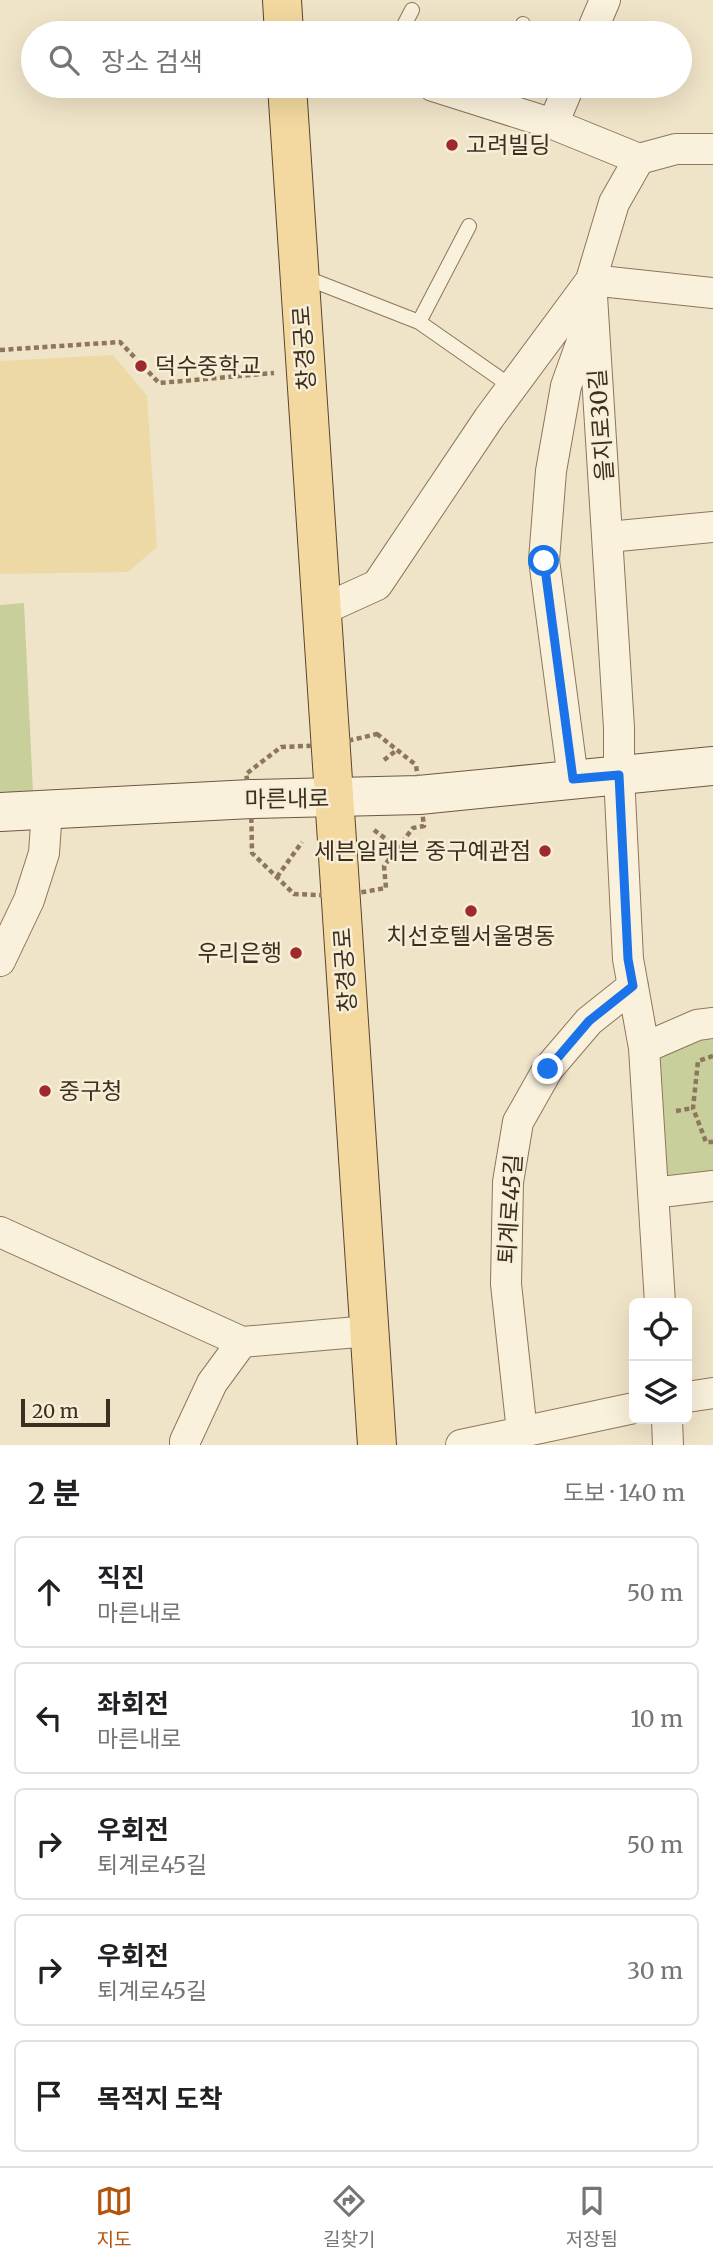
<!DOCTYPE html>
<html lang="ko">
<head>
<meta charset="utf-8">
<style>
	:root { --surface:#fff; --page:#f2f2f2; --text:#202124; --muted:#757577; --line:#e0e0e0; --accent:#b45309 }
	body { margin:0; font-family:Merriweather,"Noto Sans KR",serif; background:var(--page); color:var(--text) }
	.controls { position:absolute; right:21px; bottom:21px; display:grid; overflow:hidden; border-radius:10px; box-shadow:0 7px 28px #0002 }
	.controls button { width:63px; height:63px; display:grid; place-items:center; padding:0; border:0; border-bottom:2px solid var(--line); background:var(--surface); color:var(--text); font:35px sans-serif }
	.scale { position:absolute; left:21px; bottom:18px; width:89px; box-sizing:border-box; padding-left:7px; border:4px solid #3d2e20; border-top:0; font-size:19px; line-height:24px; white-space:nowrap; color:#3d2e20; -webkit-text-stroke:5px #f7eed8; paint-order:stroke }
	.stop { position:absolute; width:21px; height:21px; margin:-16px; border:5px solid #1a73e8; border-radius:50%; background:#fff }
	.stop.end { background:#1a73e8; border-color:#fff; box-shadow:0 2px 7px #0008 }
	.list { margin:0; padding:0; list-style:none }
	h2 { display:flex; justify-content:space-between; align-items:center; height:91px; margin:0; padding:0 28px; font-size:30px }
	h2 small { font-size:23px; font-weight:400; color:var(--muted) }
	.list li { display:grid; grid-template-columns:46px 1fr auto; gap:21px; align-items:center; box-sizing:border-box; height:112px; margin:0 14px 14px; padding:0 14px; border:2px solid var(--line); border-radius:10px }
	.list b { display:block; font-size:26px; white-space:nowrap }
	.list p { margin:0; font-size:23px; white-space:nowrap; color:var(--muted) }
	.list em { font-size:23px; font-style:normal; color:var(--muted) }
	.icon { flex:none; width:38px; height:38px; fill:none; stroke:currentColor; stroke-width:2; stroke-linecap:round; stroke-linejoin:round }
	.map { position:relative; flex:none; width:713px; height:1445px; overflow:hidden }
	.search { position:absolute; background:var(--surface); box-shadow:0 7px 28px #0002; left:21px; right:21px; top:21px; height:77px; display:flex; align-items:center; gap:18px; box-sizing:border-box; padding:0 24px; border-radius:38px; color:var(--muted); font-size:26px }
	.sheet { height:721px; background:var(--surface) }
	nav { display:flex; justify-content:space-around; align-items:center; box-sizing:border-box; height:98px; border-top:2px solid var(--line); background:var(--surface); font-size:19px; color:var(--muted) }
	nav a { display:grid; justify-items:center; gap:4px }
	nav .on { color:var(--accent) }
	.map>svg:first-child { display:block }
</style>
</head>
<body>
<div class="map">
<svg width="713" height="1445" viewBox="0 0 713 1445">
	<rect width="100%" height="100%" fill="#f0e4c8"/>
	<path fill="#c9cf9b" d="M 24,603 L 33,792 L 0,812 L 0,605 Z
		M 713,1031 L 713,1179 L 661,1184 L 653,1059 Z"/>
	<path fill="#ecd9a5" d="M 113,355 L 147,396 L 157,547 L 128,572 L 0,574 L 0,361 Z"/>
	<g fill="none" stroke-linecap="round" stroke-linejoin="round">
		<g stroke="#8d765c" stroke-width="16">
			<path id="service" d="M 400,33 L 412,10
				M 520,33 L 523,24
				M 304,277 L 419,322 L 512,387
				M 419,322 L 469,226"/>
		</g>
		<g stroke="#8d765c" stroke-width="32">
			<path id="minor" d="M 591,33 L 605,0
				M 433,86 L 553,124 L 639,159
				M 553,124 L 569,86
				M 591,280 L 713,293
				M 608,537 L 713,527
				M 322,610 L 377,585 L 489,418 L 589,283
				M 573,779 L 544,560 L 551,471 L 566,386 L 582,341 L 585,318
				M 0,961 L 29,900 L 44,853 L 47,810
				M 644,1048 L 697,1025 L 713,1023
				M 653,1193 L 713,1186
				M 0,1232 L 242,1342 L 369,1331
				M 660,1303 L 644,1048 L 628,959 L 619,775 L 619,728 L 591,280 L 614,203 L 639,159 L 676,149 L 713,149
				M 687,1397 L 713,1393
				M 667,1419 L 668,1445
				M 522,1432 L 506,1284 L 508,1182 L 518,1122 L 548,1069 L 589,1021 L 633,986
				M 185,1445 L 185,1441 L 212,1383 L 242,1342
				M 461,1445 L 634,1408"/>
		</g>
		<g stroke="#6f573f" stroke-width="40">
			<path id="secondary" d="M 0,812 L 251,799 L 419,795 L 713,766"/>
		</g>
		<g stroke="#5b4430" stroke-width="40">
			<path id="primary" d="M 282,0 L 284,33
				M 287,86 L 377,1445"/>
		</g>
		<path stroke="#8d765c" stroke-width="4.5" stroke-dasharray="5 3.5" stroke-linecap="butt" d="M 0,350 L 120,342 L 159,383 L 274,373
			M 377,734 L 416,765 L 424,826 L 413,828 L 384,866 L 386,888 L 340,896 L 294,894 L 252,853 L 251,799 L 246,774 L 281,747 L 330,745 Z
			M 384,760 L 397,750
			M 374,830 L 398,848
			M 277,877 L 302,842
			M 713,1056 L 698,1061 L 693,1108 L 706,1142 L 713,1142
			M 676,1111 L 693,1108"/>
		<use href="#service" stroke="#faf1dc" stroke-width="14"/>
		<use href="#minor" stroke="#faf1dc" stroke-width="30"/>
		<use href="#secondary" stroke="#faf1dc" stroke-width="38"/>
		<use href="#primary" stroke="#f3d9a0" stroke-width="38"/>
	</g>
	<g fill="none" stroke-linecap="round" stroke-linejoin="round">
		<path stroke="#1a73e8" stroke-width="9" d="M 544,561 L 573,779 L 619,775 L 628,959 L 633,986 L 589,1021 L 548,1069"/>
	</g>
	<g fill="#9e2a2b" stroke="#f7eed8" stroke-width="2.5">
		<circle cx="452" cy="145" r="7"/>
		<circle cx="141" cy="366" r="7"/>
		<circle cx="545" cy="851" r="7"/>
		<circle cx="471" cy="911" r="7"/>
		<circle cx="296" cy="953" r="7"/>
		<circle cx="45" cy="1091" r="7"/>
	</g>
	<g text-anchor="middle" stroke-width="5" stroke-linejoin="round" paint-order="stroke">
		<g font-size="23" fill="#3d2e20" stroke="#f7eed8" text-anchor="start">
			<text x="466" y="153">고려빌딩</text>
			<text x="155" y="374">덕수중학교</text>
			<text x="531" y="859" text-anchor="end">세븐일레븐 중구예관점</text>
			<text x="471" y="944" text-anchor="middle">치선호텔서울명동</text>
			<text x="282" y="961" text-anchor="end">우리은행</text>
			<text x="59" y="1099">중구청</text>
		</g>
		<g font-size="23" fill="#3d2e20" stroke="#f7eed8">
			<text transform="translate(304 348) rotate(-94)" y="8">창경궁로</text>
			<text transform="translate(601 425) rotate(-94)" y="8">을지로30길</text>
			<text transform="translate(287 799) rotate(-1)" y="8">마른내로</text>
			<text transform="translate(345 970) rotate(-94)" y="8">창경궁로</text>
			<text transform="translate(510 1209) rotate(-86)" y="8">퇴계로45길</text>
		</g>
	</g>
</svg>
<div class="controls">
<button><svg class="icon" aria-label="locate" viewBox="0 0 24 24"><circle cx="12" cy="12" r="6"/><path d="M12 2v4M12 18v4M2 12h4M18 12h4"/></svg></button>
<button><svg class="icon" aria-label="layers" viewBox="0 0 24 24"><path d="M12 4l9 5-9 5-9-5zM3 14l9 5 9-5"/></svg></button>
</div>
<div class="scale">20 m</div>
<div class="stop" style="left:544px;top:561px"></div>
<div class="stop end" style="left:548px;top:1069px"></div>
<div class="search"><svg class="icon" aria-label="search" viewBox="0 0 24 24"><circle cx="10" cy="10" r="6"/><path d="M15 15l6 6"/></svg>장소 검색</div>
</div>
<section class="sheet">
<h2>2 분<small>도보 · 140 m</small></h2>
<ul class="list">
<li><svg class="icon" aria-label="ahead" viewBox="0 0 24 24"><path d="M12 20V5M6 11l6-6 6 6"/></svg><div><b>직진</b><p>마른내로</p></div><em>50 m</em></li>
<li><svg class="icon" aria-label="left" viewBox="0 0 24 24"><path d="M17 20v-9H6M10 6l-5 5 5 5"/></svg><div><b>좌회전</b><p>마른내로</p></div><em>10 m</em></li>
<li><svg class="icon" aria-label="right" viewBox="0 0 24 24"><path d="M7 20v-9h11M14 6l5 5-5 5"/></svg><div><b>우회전</b><p>퇴계로45길</p></div><em>50 m</em></li>
<li><svg class="icon" aria-label="right" viewBox="0 0 24 24"><path d="M7 20v-9h11M14 6l5 5-5 5"/></svg><div><b>우회전</b><p>퇴계로45길</p></div><em>30 m</em></li>
<li><svg class="icon" aria-label="arrive" viewBox="0 0 24 24"><path d="M6 21V4h12l-3 4 3 4H6"/></svg><div><b>목적지 도착</b></div></li>
</ul>
</section>
<nav>
<a class="on"><svg class="icon" aria-label="map" viewBox="0 0 24 24"><path d="M3 6l6-2 6 2 6-2v14l-6 2-6-2-6 2zM9 4v14M15 6v14"/></svg>지도</a>
<a><svg class="icon" aria-label="directions" viewBox="0 0 24 24"><path d="M12 3l9 9-9 9-9-9zM9 14v-3h6M13 9l2 2-2 2"/></svg>길찾기</a>
<a><svg class="icon" aria-label="saved" viewBox="0 0 24 24"><path d="M7 4h10v16l-5-4-5 4z"/></svg>저장됨</a>
</nav>
</body>
</html>
